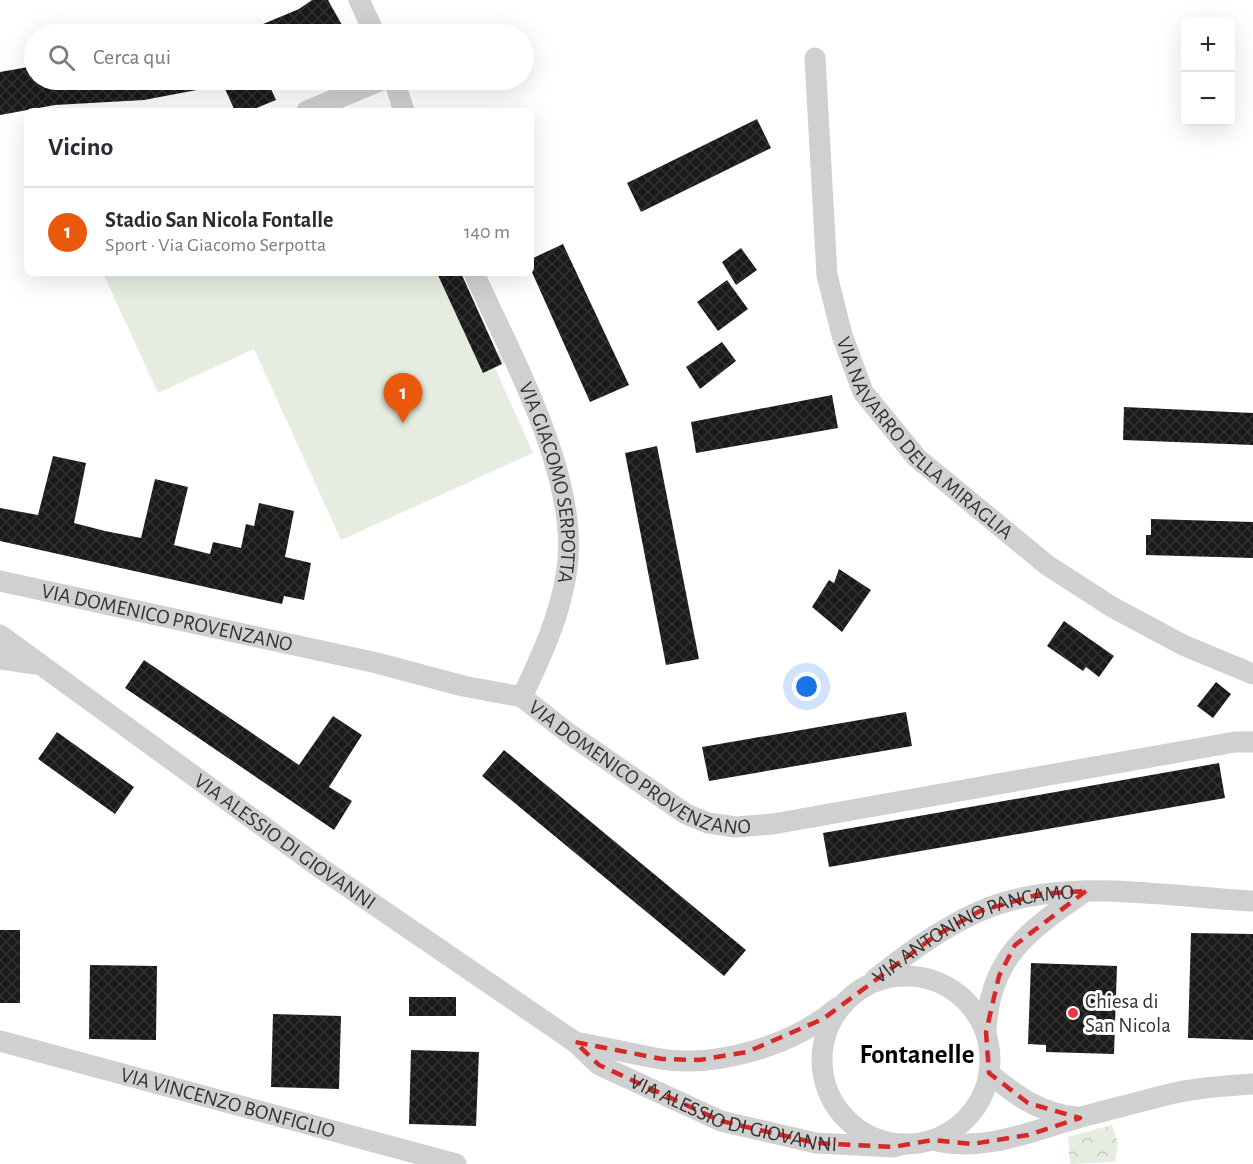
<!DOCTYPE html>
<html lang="it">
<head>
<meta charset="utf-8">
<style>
	:root { --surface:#fff; --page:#f2f2f3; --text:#2b2b33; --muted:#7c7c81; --line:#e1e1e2; --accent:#ea580c }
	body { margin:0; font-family:"Alegreya Sans",sans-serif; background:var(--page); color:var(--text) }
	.controls { position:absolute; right:18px; top:18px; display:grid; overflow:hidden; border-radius:9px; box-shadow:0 6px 24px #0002 }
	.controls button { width:54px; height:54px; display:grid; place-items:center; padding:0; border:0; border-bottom:2px solid var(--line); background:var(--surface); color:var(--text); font:30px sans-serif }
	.you { position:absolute; left:807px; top:687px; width:21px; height:21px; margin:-15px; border:4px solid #fff; border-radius:50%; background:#1a73e8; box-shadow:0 0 0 9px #1a73e833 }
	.badge { display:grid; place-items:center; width:39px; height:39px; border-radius:50%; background:var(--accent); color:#fff; font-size:20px; font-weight:700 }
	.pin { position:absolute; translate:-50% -50px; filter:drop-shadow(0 2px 3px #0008) }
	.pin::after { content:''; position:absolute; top:32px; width:21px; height:18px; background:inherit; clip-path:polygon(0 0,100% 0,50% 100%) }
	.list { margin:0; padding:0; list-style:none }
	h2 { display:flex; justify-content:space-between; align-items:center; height:78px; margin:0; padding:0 24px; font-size:26px }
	h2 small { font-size:20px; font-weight:400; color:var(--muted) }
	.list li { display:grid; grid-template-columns:39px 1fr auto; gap:18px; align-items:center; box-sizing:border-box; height:90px; padding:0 24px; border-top:2px solid var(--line) }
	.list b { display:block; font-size:22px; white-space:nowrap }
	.list p { margin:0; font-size:20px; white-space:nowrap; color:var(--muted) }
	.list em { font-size:20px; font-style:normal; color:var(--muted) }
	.icon { flex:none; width:33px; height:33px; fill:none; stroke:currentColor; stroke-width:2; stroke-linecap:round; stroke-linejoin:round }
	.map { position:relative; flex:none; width:1253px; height:1164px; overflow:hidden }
	.search { position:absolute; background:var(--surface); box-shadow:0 6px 24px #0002; left:24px; top:24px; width:510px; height:66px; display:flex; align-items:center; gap:15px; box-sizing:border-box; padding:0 21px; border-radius:33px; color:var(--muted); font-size:22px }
	.panel { position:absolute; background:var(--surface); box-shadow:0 6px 24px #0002; left:24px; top:108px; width:510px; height:168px; border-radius:9px }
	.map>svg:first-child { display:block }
</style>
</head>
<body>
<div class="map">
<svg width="1253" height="1164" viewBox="0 0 1253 1164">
	<defs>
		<pattern id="forest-crowns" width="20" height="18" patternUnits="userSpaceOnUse" patternTransform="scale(1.5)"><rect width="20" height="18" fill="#e6ecdf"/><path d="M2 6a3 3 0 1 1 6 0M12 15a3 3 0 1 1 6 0" fill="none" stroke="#c6cbc0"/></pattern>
		<pattern id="building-cross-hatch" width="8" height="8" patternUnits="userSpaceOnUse" patternTransform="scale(1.5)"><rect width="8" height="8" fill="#1a1a1a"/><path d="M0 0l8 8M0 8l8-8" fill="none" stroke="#333"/></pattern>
	</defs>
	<rect width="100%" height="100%" fill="#fff"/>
	<path fill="url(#forest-crowns)" d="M 1112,1125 L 1118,1143 L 1115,1162 L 1070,1164 L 1068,1137 Z"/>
	<path fill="#e6ecdf" d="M 103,273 L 451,273 L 490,355 L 500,350 L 505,362 L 495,368 L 533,453 L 341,540 L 254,349 L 158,393 Z"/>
	<path fill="url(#building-cross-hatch)" d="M 312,0 L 328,0 L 347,34 L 239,34 L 299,9 Z
		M 34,66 L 34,80 L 201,80 L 202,89 L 144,100 L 55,105 L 0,115 L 0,72 Z
		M 221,80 L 267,80 L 276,100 L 249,111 L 235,111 Z
		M 757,119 L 771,148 L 641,212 L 627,183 Z
		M 563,244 L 629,385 L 590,402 L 531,270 L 531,259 Z
		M 741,248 L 757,270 L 736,285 L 722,262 Z
		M 437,273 L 461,273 L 502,364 L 483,373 Z
		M 727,280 L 748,309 L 718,331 L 697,302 Z
		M 722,342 L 736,361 L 700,389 L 686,367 Z
		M 832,395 L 838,428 L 696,453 L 691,422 Z
		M 1124,407 L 1253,413 L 1253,445 L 1123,440 Z
		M 657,446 L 699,659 L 666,665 L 625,453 Z
		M 53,456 L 86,463 L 74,523 L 105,531 L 141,538 L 155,479 L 188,487 L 174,545 L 210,554 L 213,542 L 241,548 L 246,524 L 254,526 L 259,503 L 294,511 L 285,557 L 311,563 L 304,600 L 284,596 L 282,604 L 0,541 L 0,508 L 38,515 Z
		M 1151,519 L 1253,522 L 1253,558 L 1146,555 L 1146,535 L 1151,535 Z
		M 839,569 L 871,590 L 842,632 L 812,607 L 829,580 L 834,583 Z
		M 1064,621 L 1114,656 L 1099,677 L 1086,667 L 1083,671 L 1047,646 Z
		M 144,660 L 299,765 L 333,716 L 362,735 L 329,787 L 352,801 L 334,830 L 125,688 Z
		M 1216,682 L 1231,694 L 1213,718 L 1197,706 Z
		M 906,712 L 912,746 L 709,781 L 702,747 Z
		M 57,732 L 134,787 L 115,814 L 38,759 Z
		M 504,750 L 746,950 L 724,976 L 482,776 Z
		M 1219,763 L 1225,798 L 829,867 L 823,833 Z
		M 0,930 L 20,930 L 20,1003 L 0,1003 Z
		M 1191,933 L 1253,934 L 1253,1040 L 1188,1038 Z
		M 1031,963 L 1117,966 L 1114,1054 L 1046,1052 L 1046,1045 L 1028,1044 Z
		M 90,965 L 157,966 L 156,1040 L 89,1039 Z
		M 409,997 L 456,997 L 456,1016 L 409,1016 Z
		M 273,1014 L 341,1016 L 339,1089 L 271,1087 Z
		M 411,1050 L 479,1052 L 476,1126 L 409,1124 Z"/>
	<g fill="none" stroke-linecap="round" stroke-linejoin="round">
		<g stroke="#d0d0d0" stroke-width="21">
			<path d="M 359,0 L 375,34"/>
			<path id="s1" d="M 815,58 L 827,275 L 842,335 L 863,392 L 917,458 L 1047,565 L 1112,607 L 1183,645 L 1253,674"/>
			<path d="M 394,80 L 404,111"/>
			<path d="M 307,111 L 382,80"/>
			<path id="s2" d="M 474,273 C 511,356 580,477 567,569 C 561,614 541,657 522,697"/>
			<path id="s3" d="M 0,581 L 377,663 L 463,686 L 522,697 L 568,733 L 686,814 L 708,823 L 736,827 L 773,824 L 1235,742 L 1253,742"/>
			<path id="s4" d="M 0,635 L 319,867 L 575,1042 L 599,1065 L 721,1121 L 816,1143 L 893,1147 L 904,1144"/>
			<path d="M 0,659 L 35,664"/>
			<circle cx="906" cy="1060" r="84"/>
			<path id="s5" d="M 875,979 C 907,954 940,929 978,912 C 1059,875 1166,897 1253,901"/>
			<path d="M 986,1032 C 989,957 1029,930 1086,891"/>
			<path id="s6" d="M 0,1041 L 456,1164"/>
			<path d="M 575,1042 C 604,1047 632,1054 661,1059 C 718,1068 793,1045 837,1008"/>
			<path d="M 989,1073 C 1016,1096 1040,1113 1076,1117"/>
			<path d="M 933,1140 C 983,1153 1033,1131 1081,1117 C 1108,1110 1135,1103 1162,1096 C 1192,1088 1222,1086 1253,1084"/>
		</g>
	</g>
	<path fill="none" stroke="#d62828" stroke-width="4.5" stroke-dasharray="12 8" stroke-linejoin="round" d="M 1086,891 L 1015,945 L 999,976 L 986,1032 L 989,1073 L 1028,1103 L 1080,1118 L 1028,1135 L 972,1144 L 933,1140 L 893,1147 L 816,1143 L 721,1121 L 599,1065 L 575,1042 L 662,1059 L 699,1060 L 747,1052 L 823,1019 L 935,936 L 980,911 L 1040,894 Z"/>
	<circle fill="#e63946" stroke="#fff" stroke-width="2" cx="1073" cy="1013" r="6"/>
	<g text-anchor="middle" stroke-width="6" stroke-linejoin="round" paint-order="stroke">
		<g font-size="21" fill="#333" stroke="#fff">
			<text dy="7" stroke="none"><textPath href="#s1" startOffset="414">VIA NAVARRO DELLA MIRAGLIA</textPath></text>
			<text dy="7" stroke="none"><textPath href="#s2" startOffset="225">VIA GIACOMO SERPOTTA</textPath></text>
			<text dy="7" stroke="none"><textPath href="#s3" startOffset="171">VIA DOMENICO PROVENZANO</textPath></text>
			<text dy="7" stroke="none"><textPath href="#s3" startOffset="675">VIA DOMENICO PROVENZANO</textPath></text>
			<text dy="7" stroke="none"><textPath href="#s4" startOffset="352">VIA ALESSIO DI GIOVANNI</textPath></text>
			<text dy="7" stroke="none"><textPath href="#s5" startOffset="111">VIA ANTONINO PANCAMO</textPath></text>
			<text dy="7" stroke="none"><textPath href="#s6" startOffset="236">VIA VINCENZO BONFIGLIO</textPath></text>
			<text dy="7" stroke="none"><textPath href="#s4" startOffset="882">VIA ALESSIO DI GIOVANNI</textPath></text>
		</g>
		<g font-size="21" fill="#333" stroke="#fff" text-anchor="start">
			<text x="1085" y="1008">Chiesa di<tspan x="1085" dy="24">San Nicola</tspan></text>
		</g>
		<g font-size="27" font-weight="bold" fill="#000" stroke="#fff">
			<text x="917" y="1063">Fontanelle</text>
		</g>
	</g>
</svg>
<div class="controls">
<button>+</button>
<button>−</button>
</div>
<div class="you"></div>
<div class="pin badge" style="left:403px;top:423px">1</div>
<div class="search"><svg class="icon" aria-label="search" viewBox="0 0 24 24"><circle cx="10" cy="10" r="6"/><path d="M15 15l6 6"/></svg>Cerca qui</div>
<section class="panel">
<h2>Vicino<small></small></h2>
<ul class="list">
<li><span class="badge">1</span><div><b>Stadio San Nicola Fontalle</b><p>Sport · Via Giacomo Serpotta</p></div><em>140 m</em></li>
</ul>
</section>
</div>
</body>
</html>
